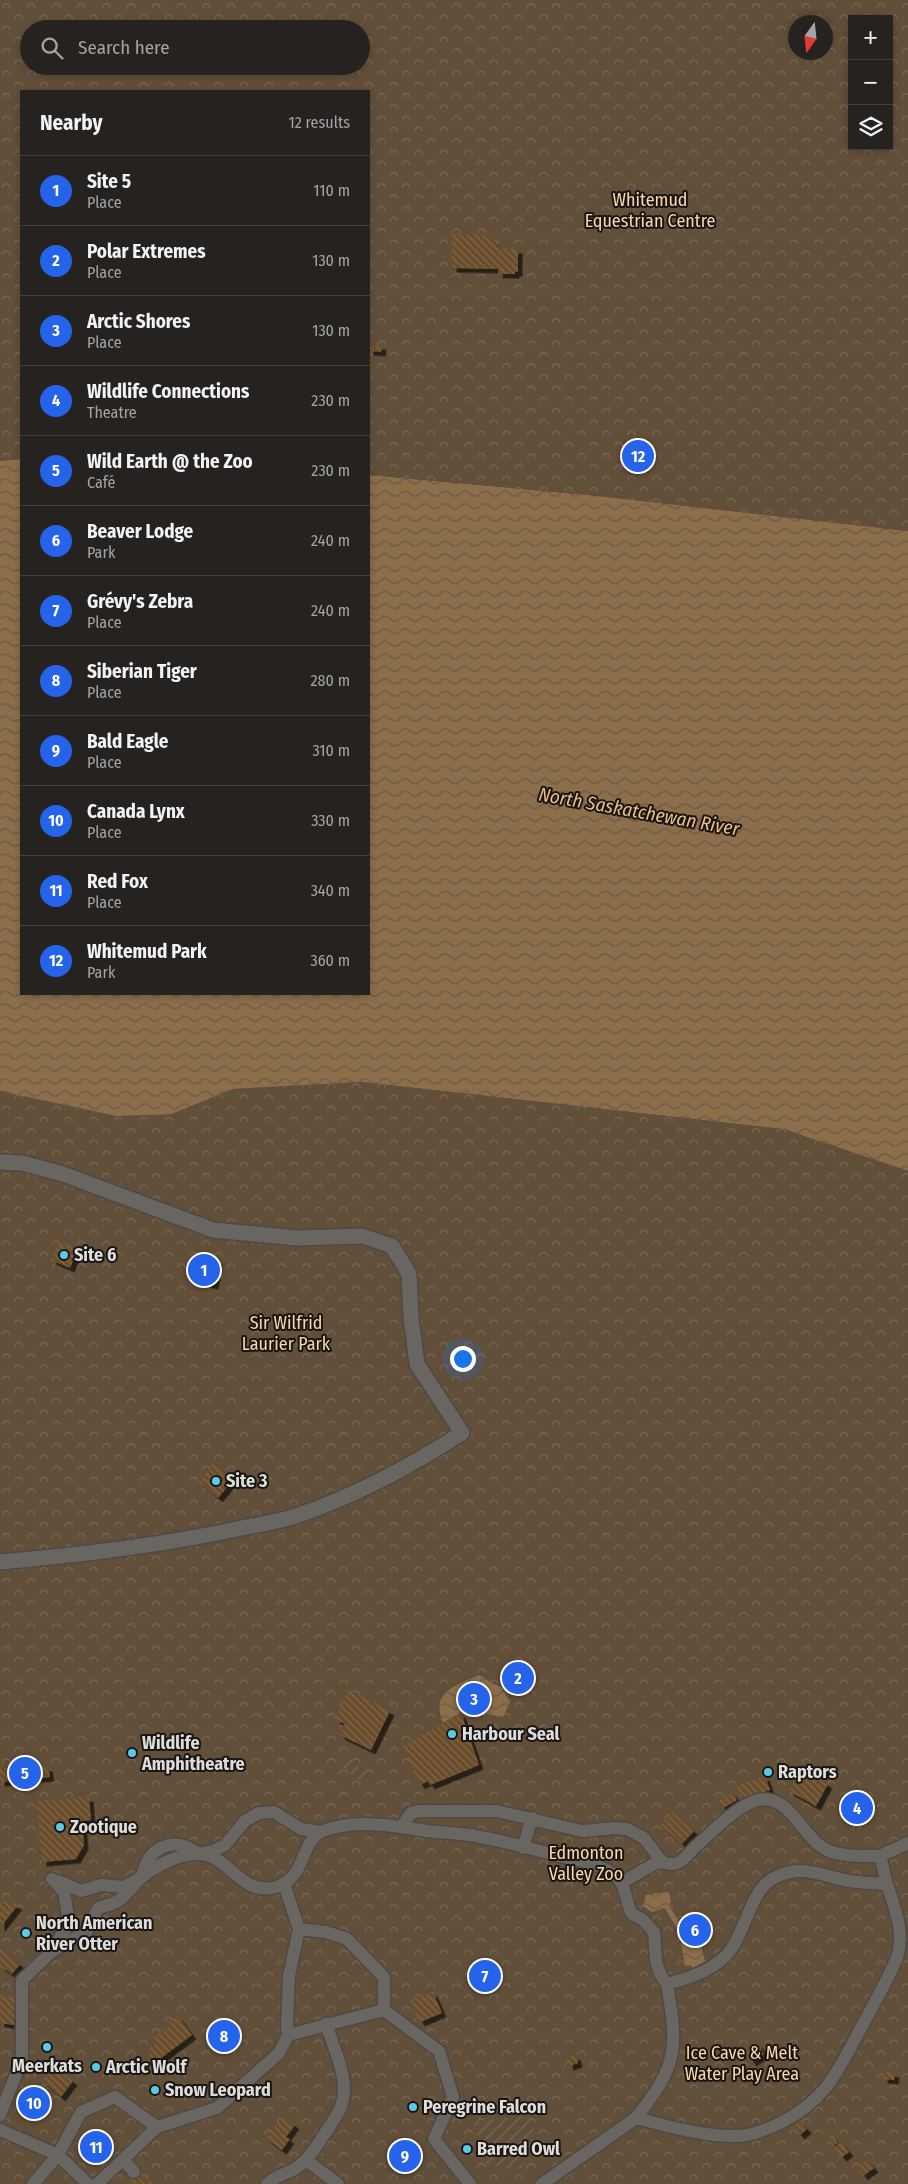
<!DOCTYPE html>
<html lang="en">
<head>
<meta charset="utf-8">
<style>
	:root { --surface:#252220; --page:#2d2a29; --text:#f1f3f6; --muted:#a3a4a5; --line:#423f3e; --accent:#2563eb }
	body { margin:0; font-family:"Fira Sans Condensed",sans-serif; background:var(--page); color:var(--text) }
	.controls { position:absolute; right:15px; top:15px; display:grid; overflow:hidden; border-radius:0px; box-shadow:0 2px 8px #0003 }
	.controls button { width:45px; height:45px; display:grid; place-items:center; padding:0; border:0; border-bottom:1px solid var(--line); background:var(--surface); color:var(--text); font:25px sans-serif }
	.compass { position:absolute; left:788px; top:15px; width:45px; height:45px; border-radius:50%; background:var(--surface); box-shadow:0 2px 8px #0003; rotate:195deg }
	.you { position:absolute; left:462px; top:1358px; width:18px; height:18px; margin:-12px; border:4px solid #fff; border-radius:50%; background:#1a73e8; box-shadow:0 0 0 8px #1a73e833 }
	.badge { display:grid; place-items:center; width:32px; height:32px; border-radius:50%; background:var(--accent); color:#fff; font-size:16px; font-weight:700 }
	.pin { position:absolute; translate:-50% -50%; border:2px solid #fff; box-shadow:0 1px 5px #0006 }
	.list { margin:0; padding:0; list-style:none }
	h2 { display:flex; justify-content:space-between; align-items:center; height:65px; margin:0; padding:0 20px; font-size:21px }
	h2 small { font-size:16px; font-weight:400; color:var(--muted) }
	.list li { display:grid; grid-template-columns:32px 1fr auto; gap:15px; align-items:center; box-sizing:border-box; height:70px; padding:0 20px; border-top:1px solid var(--line) }
	.list b { display:block; font-size:19px; white-space:nowrap }
	.list p { margin:0; font-size:16px; white-space:nowrap; color:var(--muted) }
	.list em { font-size:16px; font-style:normal; color:var(--muted) }
	.icon { flex:none; width:28px; height:28px; fill:none; stroke:currentColor; stroke-width:2; stroke-linecap:round; stroke-linejoin:round }
	.map { position:relative; flex:none; width:908px; height:2184px; overflow:hidden }
	.search { position:absolute; background:var(--surface); box-shadow:0 2px 8px #0003; left:20px; top:20px; width:350px; height:55px; display:flex; align-items:center; gap:12px; box-sizing:border-box; padding:0 18px; border-radius:28px; color:var(--muted); font-size:19px }
	.panel { position:absolute; background:var(--surface); box-shadow:0 2px 8px #0003; left:20px; top:90px; width:350px; height:905px; border-radius:0px }
	.map>svg:first-child { display:block }
</style>
</head>
<body>
<div class="map">
<svg width="908" height="2184" viewBox="0 0 908 2184">
	<defs>
		<pattern id="park-crowns" width="20" height="18" patternUnits="userSpaceOnUse" patternTransform="scale(1.25)"><rect width="20" height="18" fill="#624f3a"/><path d="M2 6a3 3 0 1 1 6 0M12 15a3 3 0 1 1 6 0" fill="none" stroke="#786856"/></pattern>
		<pattern id="garden-furrows" width="10" height="10" patternUnits="userSpaceOnUse" patternTransform="scale(1.25)"><rect width="10" height="10" fill="#624f3a"/><path d="M-1 1l2-2M0 10L10 0M9 11l2-2" fill="none" stroke="#786856"/></pattern>
		<pattern id="water-waves" width="16" height="10" patternUnits="userSpaceOnUse" patternTransform="scale(1.25)"><rect width="16" height="10" fill="#8c6e4b"/><path d="M0 5q4-4 8 0t8 0" fill="none" stroke="#6b5a46"/></pattern>
		<pattern id="building-back-hatch" width="6" height="6" patternUnits="userSpaceOnUse" patternTransform="scale(1.25)"><rect width="6" height="6" fill="#6b4e2c"/><path d="M-1 5l2 2M0 0l6 6M5-1l2 2" fill="none" stroke="#80674a"/></pattern>
		<filter id="shadow"><feDropShadow dx="4.5" dy="4.5" stdDeviation="0" flood-color="#0009"/></filter>
	</defs>
	<rect width="100%" height="100%" fill="#312e2a"/>
	<path fill="url(#park-crowns)" fill-rule="evenodd" d="M 0,0 L 908,0 L 908,531 L 589,495 L 369,475 L 369,91 L 21,91 L 21,459 L 0,461 ZM 852,19 L 889,19 L 889,146 L 852,146 ZM 796,22 L 826,22 L 826,52 L 796,52 ZM 29,29 L 361,29 L 361,66 L 29,66 Z
		M 361,1082 L 783,1129 L 908,1171 L 908,2184 L 0,2184 L 0,1091 L 172,1114 L 233,1089 Z"/>
	<path fill="url(#garden-furrows)" d="M 346,1754 L 365,1773 L 359,1780 L 339,1763 Z
		M 526,2116 L 534,2127 L 528,2155 L 521,2168 L 511,2170 L 483,2163 L 474,2122 Z"/>
	<path fill="url(#water-waves)" d="M 21,459 L 21,994 L 369,994 L 369,475 L 589,495 L 908,531 L 908,1171 L 783,1129 L 361,1082 L 233,1089 L 172,1114 L 117,1116 L 0,1091 L 0,461 Z
		M 479,1675 L 502,1688 L 510,1702 L 503,1717 L 464,1710 L 443,1723 C 430,1691 456,1686 479,1675 Z
		M 667,1892 L 669,1892 L 671,1902 L 664,1908 L 652,1912 L 643,1906 L 646,1895 Z
		M 686,1938 L 693,1938 L 701,1946 L 705,1961 L 693,1968 L 690,1965 L 685,1966 L 681,1943 Z"/>
	<g fill="none" stroke-linecap="round" stroke-linejoin="round">
		<path stroke="#8c6e4b" stroke-width="5" d="M 667,1907 L 686,1938"/>
	</g>
	<path fill="url(#building-back-hatch)" filter="url(#shadow)" d="M 452,234 L 487,235 L 500,249 L 518,249 L 518,272 L 515,272 L 515,274 L 498,274 L 498,269 L 452,268 Z
		M 369,345 L 382,345 L 381,352 L 369,351 Z
		M 59,1241 L 78,1249 L 70,1268 L 51,1260 Z
		M 195,1255 L 218,1260 L 214,1285 L 190,1280 Z
		M 214,1463 L 233,1480 L 218,1498 L 199,1482 Z
		M 349,1690 L 390,1711 L 371,1750 L 340,1735 L 345,1724 L 335,1719 Z
		M 461,1713 L 479,1765 L 430,1785 L 428,1781 L 420,1785 L 403,1746 Z
		M 48,1767 L 50,1777 L 0,1782 L 0,1768 Z
		M 801,1768 L 828,1784 L 816,1806 L 789,1791 Z
		M 765,1776 L 770,1790 L 743,1800 L 737,1786 Z
		M 732,1792 L 737,1800 L 723,1808 L 718,1801 Z
		M 89,1797 L 91,1820 L 82,1821 L 84,1845 L 76,1859 L 42,1862 L 37,1801 Z
		M 672,1812 L 694,1831 L 682,1844 L 661,1825 Z
		M 0,1900 L 18,1905 L 0,1928 Z
		M 0,1949 L 20,1964 L 12,1974 L 0,1966 Z
		M 433,1992 L 442,2013 L 420,2022 L 411,2001 Z
		M 0,1995 L 17,1998 L 14,2025 L 0,2023 Z
		M 178,2016 L 192,2035 L 161,2058 L 152,2058 L 147,2050 L 157,2043 L 154,2038 L 172,2025 L 169,2022 Z
		M 758,2043 L 764,2054 L 752,2062 L 745,2051 Z
		M 576,2055 L 578,2063 L 569,2066 L 567,2058 Z
		M 54,2066 L 73,2081 L 61,2097 L 42,2081 Z
		M 884,2071 L 895,2073 L 894,2080 L 883,2079 Z
		M 283,2116 L 295,2125 L 286,2137 L 290,2139 L 282,2150 L 267,2139 Z
		M 800,2121 L 807,2129 L 800,2135 L 793,2126 Z
		M 832,2135 L 838,2143 L 833,2146 L 827,2138 Z
		M 841,2142 L 849,2152 L 842,2157 L 834,2147 Z
		M 867,2160 L 874,2168 L 863,2176 L 857,2168 Z
		M 136,2170 L 148,2181 L 153,2184 L 129,2184 Z"/>
	<g fill="none" stroke-linecap="round" stroke-linejoin="round">
		<g stroke="#4c4946" stroke-width="15">
			<path id="pedestrian" d="M 523,1848 L 532,1818
				M 880,1856 L 908,1843
				M 52,1879 L 64,1892 L 69,1923 L 51,1952 L 87,1931 L 98,1908 C 104,1906 111,1905 116,1902 C 126,1897 133,1885 141,1878 C 154,1866 181,1853 199,1854 C 230,1855 240,1897 276,1887 C 307,1878 300,1840 323,1831 C 358,1818 391,1826 427,1831 C 444,1833 462,1833 480,1837 C 515,1843 550,1855 586,1862 C 598,1866 614,1871 621,1882 C 627,1892 626,1904 632,1914 L 642,1919 L 654,1932 C 656,1951 653,1968 667,1984 C 690,1978 718,1969 732,1948 C 752,1918 750,1875 797,1871 C 815,1870 832,1878 849,1881 C 862,1883 875,1883 887,1884 L 880,1856 C 863,1856 842,1857 827,1850 C 802,1838 790,1793 758,1800 C 737,1805 710,1834 694,1848 C 689,1853 684,1861 677,1863 C 672,1865 667,1864 662,1862 L 644,1838 L 627,1829 L 616,1828 L 582,1831 L 497,1811 L 418,1811 L 411,1813 L 402,1826
				M 58,1881 L 81,1891 L 101,1885 L 124,1887 L 142,1877 C 148,1846 174,1835 199,1854 L 213,1851 L 225,1845 L 245,1821 L 259,1813 L 274,1812 L 301,1829 L 320,1832
				M 621,1883 L 654,1864 L 662,1862
				M 284,1884 L 299,1929 L 326,1932 L 347,1939 L 384,1977 L 384,2010 L 439,2051 L 453,2097 L 434,2139 L 470,2184
				M 288,2035 L 384,2010
				M 0,2115 L 22,2059 L 22,1980 L 51,1952
				M 636,2118 C 678,2065 678,2049 667,1984
				M 0,2130 L 58,2155 L 88,2184
				M 123,2159 L 134,2172
				M 306,2160 L 338,2184
				M 33,2184 L 58,2155 L 81,2112 L 115,2097 L 157,2127 L 217,2108 L 279,2053 L 288,2035 L 287,2028 L 289,1976 L 299,1929
				M 97,2184 L 157,2127
				M 267,2184 C 277,2174 290,2174 300,2165 C 310,2158 317,2145 324,2135 C 329,2126 336,2118 340,2109 C 352,2082 334,2050 326,2024
				M 542,2184 L 636,2118 C 668,2126 704,2137 737,2136 C 754,2135 769,2129 784,2121 C 829,2097 839,2068 862,2026 C 874,2004 887,1981 897,1958 C 905,1932 895,1909 887,1884"/>
		</g>
		<g stroke="#4c4946" stroke-width="18">
			<path id="minor" d="M 0,1162 L 22,1163 L 63,1174 L 213,1230 L 297,1238 L 362,1236 L 392,1246 L 409,1274 L 411,1317 L 417,1364 L 462,1433 C 411,1466 355,1496 296,1516 C 277,1522 256,1525 237,1529 C 159,1546 80,1555 0,1562"/>
		</g>
		<use href="#pedestrian" stroke="#696561" stroke-width="12"/>
		<use href="#minor" stroke="#696561" stroke-width="15"/>
	</g>
	<g fill="#5bc8e7" stroke="#181614" stroke-width="2">
		<circle cx="64" cy="1255" r="5"/>
		<circle cx="216" cy="1481" r="5"/>
		<circle cx="452" cy="1734" r="5"/>
		<circle cx="132" cy="1753" r="5"/>
		<circle cx="768" cy="1772" r="5"/>
		<circle cx="60" cy="1827" r="5"/>
		<circle cx="26" cy="1933" r="5"/>
		<circle cx="47" cy="2047" r="5"/>
		<circle cx="96" cy="2067" r="5"/>
		<circle cx="155" cy="2090" r="5"/>
		<circle cx="413" cy="2107" r="5"/>
		<circle cx="467" cy="2149" r="5"/>
	</g>
	<g text-anchor="middle" stroke-width="4" stroke-linejoin="round" paint-order="stroke">
		<g font-size="18" fill="#fed5a9" stroke="#181614">
			<text x="650" y="206">Whitemud<tspan x="650" dy="21">Equestrian Centre</tspan></text>
			<text x="286" y="1329">Sir Wilfrid<tspan x="286" dy="21">Laurier Park</tspan></text>
			<text x="586" y="1859">Edmonton<tspan x="586" dy="21">Valley Zoo</tspan></text>
			<text x="742" y="2059">Ice Cave &amp; Melt<tspan x="742" dy="21">Water Play Area</tspan></text>
		</g>
		<g font-size="18" font-weight="bold" fill="#dfdcda" stroke="#181614" text-anchor="start">
			<text x="74" y="1261">Site 6</text>
			<text x="226" y="1487">Site 3</text>
			<text x="462" y="1740">Harbour Seal</text>
			<text x="142" y="1749">Wildlife<tspan x="142" dy="21">Amphitheatre</tspan></text>
			<text x="778" y="1778">Raptors</text>
			<text x="70" y="1833">Zootique</text>
			<text x="36" y="1929">North American<tspan x="36" dy="21">River Otter</tspan></text>
			<text x="47" y="2072" text-anchor="middle">Meerkats</text>
			<text x="106" y="2073">Arctic Wolf</text>
			<text x="165" y="2096">Snow Leopard</text>
			<text x="423" y="2113">Peregrine Falcon</text>
			<text x="477" y="2155">Barred Owl</text>
		</g>
		<g font-size="19" font-style="italic" fill="#f0bf86" stroke="#181614">
			<text transform="translate(639 811) rotate(10)" y="7">North Saskatchewan River</text>
		</g>
	</g>
</svg>
<div class="controls">
<button>+</button>
<button>−</button>
<button><svg class="icon" aria-label="layers" viewBox="0 0 24 24"><path d="M12 4l9 5-9 5-9-5zM3 14l9 5 9-5"/></svg></button>
</div>
<svg class="compass" viewBox="-18 -18 36 36"><path d="M0-13l5 13h-10z" fill="#e53935"/><path d="M0 13l5-13h-10z" fill="#a3a4a5"/></svg>
<div class="you"></div>
<div class="pin badge" style="left:204px;top:1270px">1</div>
<div class="pin badge" style="left:518px;top:1678px">2</div>
<div class="pin badge" style="left:474px;top:1699px">3</div>
<div class="pin badge" style="left:857px;top:1808px">4</div>
<div class="pin badge" style="left:25px;top:1773px">5</div>
<div class="pin badge" style="left:695px;top:1930px">6</div>
<div class="pin badge" style="left:485px;top:1976px">7</div>
<div class="pin badge" style="left:224px;top:2036px">8</div>
<div class="pin badge" style="left:405px;top:2156px">9</div>
<div class="pin badge" style="left:34px;top:2103px">10</div>
<div class="pin badge" style="left:96px;top:2147px">11</div>
<div class="pin badge" style="left:638px;top:456px">12</div>
<div class="search"><svg class="icon" aria-label="search" viewBox="0 0 24 24"><circle cx="10" cy="10" r="6"/><path d="M15 15l6 6"/></svg>Search here</div>
<section class="panel">
<h2>Nearby<small>12 results</small></h2>
<ul class="list">
<li><span class="badge">1</span><div><b>Site 5</b><p>Place</p></div><em>110 m</em></li>
<li><span class="badge">2</span><div><b>Polar Extremes</b><p>Place</p></div><em>130 m</em></li>
<li><span class="badge">3</span><div><b>Arctic Shores</b><p>Place</p></div><em>130 m</em></li>
<li><span class="badge">4</span><div><b>Wildlife Connections</b><p>Theatre</p></div><em>230 m</em></li>
<li><span class="badge">5</span><div><b>Wild Earth @ the Zoo</b><p>Café</p></div><em>230 m</em></li>
<li><span class="badge">6</span><div><b>Beaver Lodge</b><p>Park</p></div><em>240 m</em></li>
<li><span class="badge">7</span><div><b>Grévy's Zebra</b><p>Place</p></div><em>240 m</em></li>
<li><span class="badge">8</span><div><b>Siberian Tiger</b><p>Place</p></div><em>280 m</em></li>
<li><span class="badge">9</span><div><b>Bald Eagle</b><p>Place</p></div><em>310 m</em></li>
<li><span class="badge">10</span><div><b>Canada Lynx</b><p>Place</p></div><em>330 m</em></li>
<li><span class="badge">11</span><div><b>Red Fox</b><p>Place</p></div><em>340 m</em></li>
<li><span class="badge">12</span><div><b>Whitemud Park</b><p>Park</p></div><em>360 m</em></li>
</ul>
</section>
</div>
</body>
</html>
